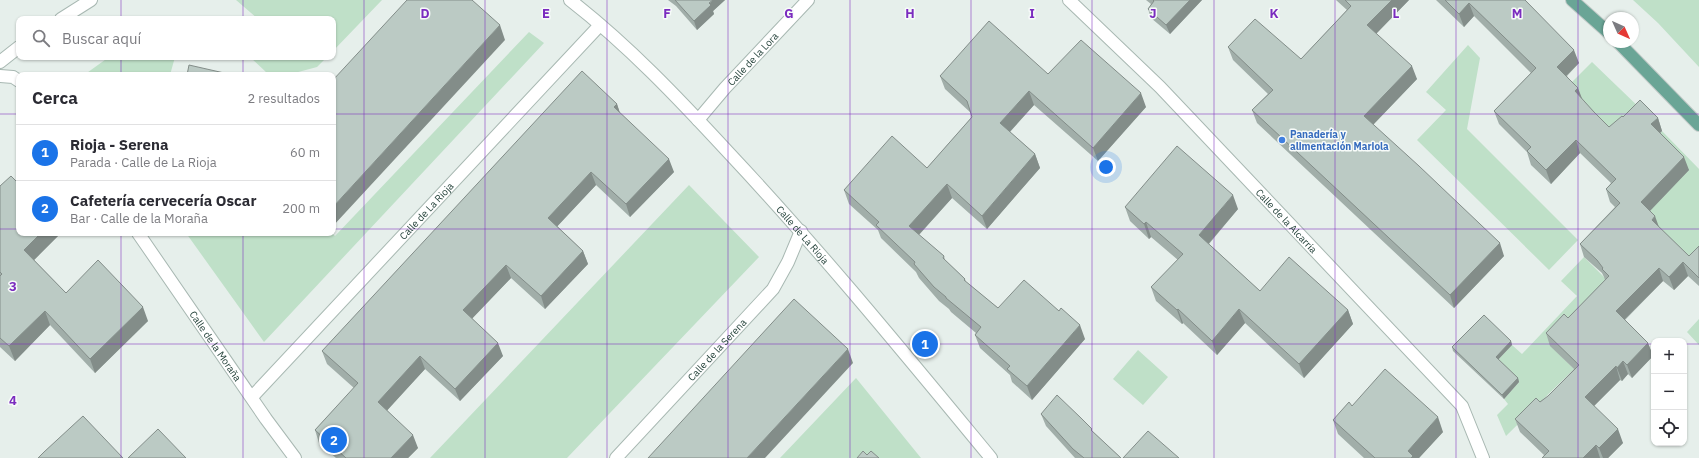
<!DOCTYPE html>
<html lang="es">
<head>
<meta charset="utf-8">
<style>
	:root { --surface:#fff; --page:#f2f2f3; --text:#2b2b33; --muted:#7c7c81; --line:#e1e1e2; --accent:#1a73e8 }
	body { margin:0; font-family:"IBM Plex Sans",sans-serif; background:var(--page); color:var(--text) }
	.controls { position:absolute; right:12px; bottom:12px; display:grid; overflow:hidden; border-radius:8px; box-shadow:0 1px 3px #0004 }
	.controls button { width:36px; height:36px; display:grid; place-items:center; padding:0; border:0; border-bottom:1px solid var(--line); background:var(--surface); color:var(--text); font:20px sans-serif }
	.compass { position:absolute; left:1603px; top:12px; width:36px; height:36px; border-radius:50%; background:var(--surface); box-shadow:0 1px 3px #0004; rotate:135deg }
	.you { position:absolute; left:1106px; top:167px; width:14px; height:14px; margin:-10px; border:3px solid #fff; border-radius:50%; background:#1a73e8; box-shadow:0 0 0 6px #1a73e833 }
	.badge { display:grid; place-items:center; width:26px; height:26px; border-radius:50%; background:var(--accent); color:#fff; font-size:13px; font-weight:700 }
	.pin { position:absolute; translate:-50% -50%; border:2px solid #fff; box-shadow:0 1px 4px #0006 }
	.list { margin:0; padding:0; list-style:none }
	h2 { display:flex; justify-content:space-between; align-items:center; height:52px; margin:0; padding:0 16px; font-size:17px }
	h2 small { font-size:13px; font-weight:400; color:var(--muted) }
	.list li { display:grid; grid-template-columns:26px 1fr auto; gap:12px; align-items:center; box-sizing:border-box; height:56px; padding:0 16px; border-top:1px solid var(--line) }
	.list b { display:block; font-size:15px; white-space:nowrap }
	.list p { margin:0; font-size:13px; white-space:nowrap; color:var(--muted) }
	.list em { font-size:13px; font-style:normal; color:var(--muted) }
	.icon { flex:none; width:22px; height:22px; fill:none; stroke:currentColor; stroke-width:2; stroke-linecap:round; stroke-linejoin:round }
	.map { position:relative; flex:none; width:1699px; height:458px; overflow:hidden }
	.search { position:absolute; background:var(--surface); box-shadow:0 1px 3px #0004; left:16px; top:16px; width:320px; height:44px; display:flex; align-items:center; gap:10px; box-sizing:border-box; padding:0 14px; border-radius:8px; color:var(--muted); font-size:15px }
	.panel { position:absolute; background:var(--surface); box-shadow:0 1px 3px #0004; left:16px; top:72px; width:320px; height:164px; border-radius:8px }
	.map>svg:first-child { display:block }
</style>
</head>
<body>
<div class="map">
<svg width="1699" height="458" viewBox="0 0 1699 458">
	<rect width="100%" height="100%" fill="#e6efeb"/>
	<path fill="#bfe0c8" d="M 236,0 L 382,0 L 333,51 L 333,19 L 258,19 Z
		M 1633,0 L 1699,0 L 1699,67 L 1658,23 Z
		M 529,32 L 544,43 L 264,342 L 186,233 L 332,233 L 335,236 Z
		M 1468,45 L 1480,58 L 1467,129 L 1578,240 L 1549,270 L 1417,140 L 1446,110 L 1426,92 Z
		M 109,57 L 175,57 L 170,75 L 84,75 Z
		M 250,57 L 327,57 L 317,67 L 287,75 L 267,73 Z
		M 1592,62 L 1645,113 L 1612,142 L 1568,86 Z
		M 1662,131 L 1699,169 L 1699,264 L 1694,269 L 1642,211 L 1655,138 Z
		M 689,185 L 759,257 L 567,458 L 430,458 Z
		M 1584,257 L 1608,281 L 1551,346 L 1574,369 L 1506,436 L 1497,415 L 1508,404 L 1504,399 L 1519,382 L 1497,361 L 1512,345 L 1522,354 L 1577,296 L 1561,281 Z
		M 1699,319 L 1699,345 L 1687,332 Z
		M 1138,350 L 1168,377 L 1143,405 L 1113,379 Z
		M 856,378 L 921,458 L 780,458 Z"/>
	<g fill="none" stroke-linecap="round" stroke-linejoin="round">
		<g stroke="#a8b8b2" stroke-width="14">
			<g id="minor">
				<path id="s1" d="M 570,0 C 628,45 679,99 728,152 C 820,250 905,354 991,458"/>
				<path id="s2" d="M 1069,0 L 1160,87 L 1462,406 L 1483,458"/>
				<path d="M 61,19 L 91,0"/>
				<path d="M 0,62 L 19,47"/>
				<path d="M 0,76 L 13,77 L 19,81"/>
				<path id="s3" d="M 698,120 L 725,88 L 808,0"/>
				<path id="s4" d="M 138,233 L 266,419 L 295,458"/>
				<path id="s5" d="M 252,397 L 600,25"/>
				<path id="s6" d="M 616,458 L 773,289 L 788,262 L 801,231"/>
			</g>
		</g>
		<g stroke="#c2cac8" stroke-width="14">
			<path id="major" d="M 1572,0 L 1609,33
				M 1618,42 L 1699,125"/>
		</g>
		<use href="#minor" stroke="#fff" stroke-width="12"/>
		<use href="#major" stroke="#6aa596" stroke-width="12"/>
	</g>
	<path fill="#a1aea9" d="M 668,0 L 725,0 L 713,11 L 714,14 L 697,30 L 676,6 Z
		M 1146,0 L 1202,0 L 1170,34 L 1151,18 L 1148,9 L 1151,4 Z
		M 1336,0 L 1409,0 L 1376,34 L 1417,79 L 1373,125 L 1504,256 L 1454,308 L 1257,123 L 1252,110 L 1268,94 L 1233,60 L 1228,47 L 1301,59 L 1347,10 Z
		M 1436,0 L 1525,0 L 1579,63 L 1567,76 L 1583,101 L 1609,127 L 1623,117 L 1658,118 L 1662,131 L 1660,133 L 1689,170 L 1650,211 L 1659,227 L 1689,256 L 1699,246 L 1699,286 L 1688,276 L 1674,290 L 1663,281 L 1625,320 L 1648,343 L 1653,356 L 1632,378 L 1628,374 L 1622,381 L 1620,380 L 1594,406 L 1623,443 L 1608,458 L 1542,458 L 1544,455 L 1520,432 L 1515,419 L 1548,396 L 1574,369 L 1550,346 L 1546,333 L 1568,318 L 1605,280 L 1604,277 L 1602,273 L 1584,257 L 1580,244 L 1615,207 L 1610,202 L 1606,189 L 1611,183 L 1580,153 L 1551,184 L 1531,165 L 1527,152 L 1499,124 L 1494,111 L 1531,73 L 1474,16 L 1464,27 Z
		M 1048,74 L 1146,107 L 1098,161 L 1034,105 L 1010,132 L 1035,154 L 1040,168 L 987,229 L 952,198 L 919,235 L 944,256 L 945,260 L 965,279 L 966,282 L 998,308 L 1085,339 L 1032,400 L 1012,382 L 1010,375 L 980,348 L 975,335 L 976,333 L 951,312 L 949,309 L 939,301 L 919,278 L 916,272 L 881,238 L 878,230 L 849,204 L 844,190 L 927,168 L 972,117 L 971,113 L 945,89 L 940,76 Z
		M 617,104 L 620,114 L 674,172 L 630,217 L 596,185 L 557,226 L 583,251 L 588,264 L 545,309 L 511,278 L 472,318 L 503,356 L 460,401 L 425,369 L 387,410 L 418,448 L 408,458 L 336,458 L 319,443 L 315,430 L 354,388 L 327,364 L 322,351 Z
		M 0,186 L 19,233 L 59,233 L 60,234 L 34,260 L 66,293 L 148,321 L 95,373 L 50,325 L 15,361 L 0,347 Z
		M 1125,207 L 1238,209 L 1209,244 L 1260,291 L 1348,310 L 1353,324 L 1304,378 L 1245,323 L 1217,355 L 1183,323 L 1182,324 L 1156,301 L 1151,287 L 1178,260 L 1151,237 L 1149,239 L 1130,221 Z
		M 1511,341 L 1512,345 L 1498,359 L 1518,378 L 1519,382 L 1504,399 L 1453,351 L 1452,347 Z
		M 1352,406 L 1443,432 L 1419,458 L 1364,458 L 1338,434 L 1333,420 Z
		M 1041,414 L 1093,432 L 1121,458 L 1075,458 L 1046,426 Z"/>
	<path fill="#838d89" d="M 713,0 L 725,0 L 713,11 L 714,14 L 697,30 L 694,21 Z
		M 1190,0 L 1202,0 L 1170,34 L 1166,25 Z
		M 1392,0 L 1409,0 L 1372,38 L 1367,25 Z
		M 1469,3 L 1474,16 L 1464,27 L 1459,14 Z
		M 500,25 L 505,40 L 333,226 L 333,207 Z
		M 1574,50 L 1579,63 L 1562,80 L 1557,67 Z
		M 1412,66 L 1417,79 L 1368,130 L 1364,116 Z
		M 1578,88 L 1583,101 L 1575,91 Z
		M 1029,91 L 1034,105 L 1005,137 L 1000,123 Z
		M 1141,93 L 1146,107 L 1098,161 L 1093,148 Z
		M 617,104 L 621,116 L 614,107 Z
		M 1658,118 L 1662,131 L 1656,137 L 1651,124 Z
		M 1576,140 L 1580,153 L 1551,184 L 1546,170 Z
		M 1035,154 L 1040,168 L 987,229 L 982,216 Z
		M 1684,157 L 1689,170 L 1646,215 L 1641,202 Z
		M 669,159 L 674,172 L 630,217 L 626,204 Z
		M 591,172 L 596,185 L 553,231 L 548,218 Z
		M 947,184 L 952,198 L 914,240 L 909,226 Z
		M 1233,195 L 1238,209 L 1204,249 L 1199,235 Z
		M 1655,216 L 1660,230 L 1652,220 Z
		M 1146,222 L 1151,237 L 1149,239 L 1144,224 Z
		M 41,233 L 59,233 L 60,234 L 29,265 L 24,250 Z
		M 1500,243 L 1504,256 L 1454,308 L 1450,295 Z
		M 583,251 L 588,264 L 545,309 L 541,296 Z
		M 1683,262 L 1688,276 L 1674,290 L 1669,277 Z
		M 506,265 L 511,278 L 468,323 L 463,310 Z
		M 1659,268 L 1663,281 L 1620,324 L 1616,311 Z
		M 143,307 L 148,321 L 95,373 L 90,359 Z
		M 1178,309 L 1183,323 L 1182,324 L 1177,310 Z
		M 1239,309 L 1245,323 L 1217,355 L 1212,341 Z
		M 1348,310 L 1353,324 L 1304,378 L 1299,364 Z
		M 45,311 L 50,325 L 15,361 L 9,346 Z
		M 1080,325 L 1085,339 L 1032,400 L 1027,386 Z
		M 1511,341 L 1512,345 L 1497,361 L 1496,357 Z
		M 498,343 L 503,356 L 460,401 L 455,389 Z
		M 1648,343 L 1653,356 L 1632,378 L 1627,365 Z
		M 848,349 L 853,363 L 765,458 L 747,458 Z
		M 420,356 L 425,369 L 383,415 L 378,402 Z
		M 1623,361 L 1628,374 L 1622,381 L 1617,368 Z
		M 1616,366 L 1620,380 L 1590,410 L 1585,397 Z
		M 1518,378 L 1519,382 L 1504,399 L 1502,395 Z
		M 1438,417 L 1443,432 L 1419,458 L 1410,458 L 1408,451 Z
		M 1618,429 L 1623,443 L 1608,458 L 1603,458 L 1599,448 Z
		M 413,435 L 418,448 L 408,458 L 391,458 Z
		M 1596,445 L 1600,458 L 1583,458 Z"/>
	<path fill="#bbcac4" stroke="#838d89" d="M 407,0 L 472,0 L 500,25 L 333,207 L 333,80 Z
		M 675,0 L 713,0 L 709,3 L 711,5 L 694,21 Z
		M 1153,0 L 1190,0 L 1166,25 L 1148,9 L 1154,1 Z
		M 1345,0 L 1392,0 L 1367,25 L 1412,66 L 1364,116 L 1419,166 L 1500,243 L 1450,295 L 1252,110 L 1273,90 L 1228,47 L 1255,19 L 1301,59 L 1351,6 Z
		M 1445,0 L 1525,0 L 1574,50 L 1557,67 L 1578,88 L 1575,91 L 1594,112 L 1609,127 L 1622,116 L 1623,117 L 1640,100 L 1658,118 L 1651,124 L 1684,157 L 1641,202 L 1655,216 L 1652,220 L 1689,256 L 1699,246 L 1699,278 L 1683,262 L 1669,277 L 1659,268 L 1616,311 L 1648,343 L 1627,365 L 1623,361 L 1617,368 L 1616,366 L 1585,397 L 1618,429 L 1599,448 L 1596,445 L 1583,458 L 1542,458 L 1549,451 L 1515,419 L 1536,398 L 1540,402 L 1548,396 L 1579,365 L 1546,333 L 1564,314 L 1568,318 L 1609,276 L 1602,269 L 1603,268 L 1597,260 L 1580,244 L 1620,203 L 1606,189 L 1616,179 L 1576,140 L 1546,170 L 1527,151 L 1531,147 L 1494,111 L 1536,68 L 1469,3 L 1459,14 Z
		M 989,21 L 1048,74 L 1081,40 L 1141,93 L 1093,148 L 1029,91 L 1000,123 L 1035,154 L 982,216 L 947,184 L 909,226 L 944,256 L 943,258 L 965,279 L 964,280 L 998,308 L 1024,280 L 1059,311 L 1061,308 L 1080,325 L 1027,386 L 1007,369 L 1010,366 L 975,335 L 981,327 L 946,298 L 946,297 L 934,287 L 914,264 L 915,262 L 876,225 L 879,222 L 844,190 L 892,136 L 927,168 L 972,117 L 967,101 L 940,76 Z
		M 189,65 L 233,75 L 187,75 Z
		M 582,71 L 617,104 L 614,107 L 669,159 L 626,204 L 591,172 L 548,218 L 583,251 L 541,296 L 506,265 L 463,310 L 498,343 L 455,389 L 420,356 L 378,402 L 413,435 L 391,458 L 346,458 L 315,430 L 358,383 L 322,351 Z
		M 1177,146 L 1233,195 L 1199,235 L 1260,291 L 1289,257 L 1348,310 L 1299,364 L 1239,309 L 1212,341 L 1178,309 L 1177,310 L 1151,287 L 1183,254 L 1146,222 L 1144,224 L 1125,207 Z
		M 11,176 L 19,184 L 19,233 L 41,233 L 24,250 L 66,293 L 98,260 L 143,307 L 90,359 L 45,311 L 9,346 L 0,338 L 0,276 L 2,274 L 0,272 L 0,186 Z
		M 794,299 L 848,349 L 747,458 L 648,458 Z
		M 1484,315 L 1511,341 L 1496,357 L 1518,378 L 1502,395 L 1452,347 Z
		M 1385,369 L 1438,417 L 1408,451 L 1413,456 L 1411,458 L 1375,458 L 1333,420 L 1349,402 L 1352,406 Z
		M 1057,395 L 1081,418 L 1092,429 L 1091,430 L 1121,458 L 1084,458 L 1073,449 L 1041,414 Z
		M 83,416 L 123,458 L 38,458 L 44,452 Z
		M 158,429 L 186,458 L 128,458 Z
		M 1148,431 L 1179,458 L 1123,458 Z
		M 863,451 L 867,455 L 871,451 L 879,458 L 857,458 Z"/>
	<path fill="none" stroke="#7b2cbf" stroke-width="1" stroke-opacity="0.55" d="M 121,0 L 121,19M 243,0 L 243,19M 364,0 L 364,458M 485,0 L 485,458M 607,0 L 607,458M 728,0 L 728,458M 850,0 L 850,458M 971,0 L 971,458M 1092,0 L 1092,458M 1214,0 L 1214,458M 1335,0 L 1335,458M 1456,0 L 1456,458M 1578,0 L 1578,458M 121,57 L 121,75M 243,57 L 243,75M 0,114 L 19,114M 333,114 L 1699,114M 0,229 L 19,229M 333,229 L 1699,229M 121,233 L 121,458M 243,233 L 243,458M 0,344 L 1654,344M 1684,344 L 1699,344"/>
	<circle fill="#3f7fe0" stroke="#f7fbf9" stroke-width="1.5" cx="1282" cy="140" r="4"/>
	<g text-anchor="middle" stroke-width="3" stroke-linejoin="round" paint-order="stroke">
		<g font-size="10" fill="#24423a" stroke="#f7fbf9">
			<text dy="4" stroke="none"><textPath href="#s3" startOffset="82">Calle de la Lora</textPath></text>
			<text dy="4" stroke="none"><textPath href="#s5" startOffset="255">Calle de La Rioja</textPath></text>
			<text dy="4" stroke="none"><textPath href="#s2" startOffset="310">Calle de la Alcarria</textPath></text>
			<text dy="4" stroke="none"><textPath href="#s1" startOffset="331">Calle de La Rioja</textPath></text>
			<text dy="4" stroke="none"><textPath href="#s4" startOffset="137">Calle de la Moraña</textPath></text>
			<text dy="4" stroke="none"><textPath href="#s6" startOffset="148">Calle de la Serena</textPath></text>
		</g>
		<g font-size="10" font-weight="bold" fill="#366cbe" stroke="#f7fbf9" text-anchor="start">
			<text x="1290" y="138">Panadería y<tspan x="1290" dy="12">alimentación Mariola</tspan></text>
		</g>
	</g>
	<g font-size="13" text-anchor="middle" font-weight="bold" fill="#7b2cbf" stroke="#f7fbf9" stroke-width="3" stroke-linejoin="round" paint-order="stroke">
		<text x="425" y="18">D</text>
		<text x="546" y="18">E</text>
		<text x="667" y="18">F</text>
		<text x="789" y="18">G</text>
		<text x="910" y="18">H</text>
		<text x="1032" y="18">I</text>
		<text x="1153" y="18">J</text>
		<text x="1274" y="18">K</text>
		<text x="1396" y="18">L</text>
		<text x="1517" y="18">M</text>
		<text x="13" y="291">3</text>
		<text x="13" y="405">4</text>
	</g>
</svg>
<div class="controls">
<button>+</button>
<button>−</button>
<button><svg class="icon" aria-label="locate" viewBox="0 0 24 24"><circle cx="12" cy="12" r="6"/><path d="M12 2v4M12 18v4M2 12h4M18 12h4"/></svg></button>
</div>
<svg class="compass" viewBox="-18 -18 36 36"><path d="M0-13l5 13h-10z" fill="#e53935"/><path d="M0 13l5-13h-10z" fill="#7c7c81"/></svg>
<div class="you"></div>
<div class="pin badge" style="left:925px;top:344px">1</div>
<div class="pin badge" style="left:334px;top:440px">2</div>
<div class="search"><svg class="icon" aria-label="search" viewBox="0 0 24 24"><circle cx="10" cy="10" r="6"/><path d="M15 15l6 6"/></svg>Buscar aquí</div>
<section class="panel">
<h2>Cerca<small>2 resultados</small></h2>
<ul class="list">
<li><span class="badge">1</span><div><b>Rioja - Serena</b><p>Parada · Calle de La Rioja</p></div><em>60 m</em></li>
<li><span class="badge">2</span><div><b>Cafetería cervecería Oscar</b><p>Bar · Calle de la Moraña</p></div><em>200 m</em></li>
</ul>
</section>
</div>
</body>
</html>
